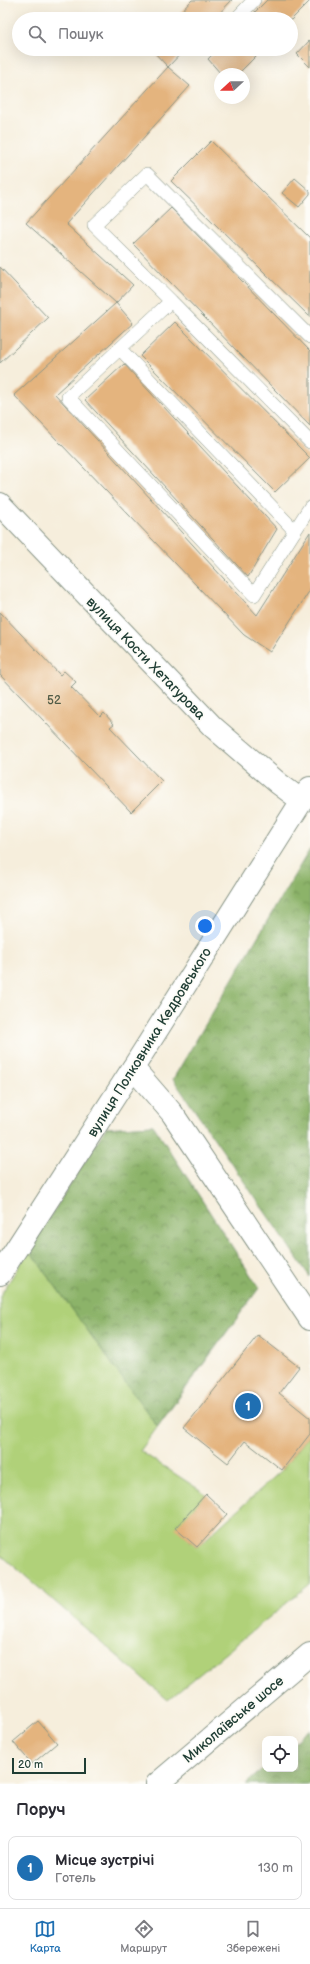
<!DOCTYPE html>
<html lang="uk">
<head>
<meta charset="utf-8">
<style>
	:root { --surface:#fff; --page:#f2f2f3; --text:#2b2b33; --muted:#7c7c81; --line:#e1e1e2; --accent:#1f6fb2 }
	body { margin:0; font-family:"Balsamiq Sans",sans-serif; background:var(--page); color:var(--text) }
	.controls { position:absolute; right:12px; bottom:12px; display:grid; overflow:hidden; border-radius:8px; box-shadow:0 4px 16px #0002 }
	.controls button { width:36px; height:36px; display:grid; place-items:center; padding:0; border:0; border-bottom:1px solid var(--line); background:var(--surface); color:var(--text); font:20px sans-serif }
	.compass { position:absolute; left:214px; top:68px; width:36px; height:36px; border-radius:50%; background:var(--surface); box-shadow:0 4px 16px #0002; rotate:249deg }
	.scale { position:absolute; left:12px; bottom:10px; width:74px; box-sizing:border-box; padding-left:4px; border:2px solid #1f3d34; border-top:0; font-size:11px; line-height:14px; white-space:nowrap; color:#1f3d34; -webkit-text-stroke:3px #fdfcf7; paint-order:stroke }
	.you { position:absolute; left:205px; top:926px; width:14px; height:14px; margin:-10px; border:3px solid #fff; border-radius:50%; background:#1a73e8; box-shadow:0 0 0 6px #1a73e833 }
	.badge { display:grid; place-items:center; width:26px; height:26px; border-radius:50%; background:var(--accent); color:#fff; font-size:13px; font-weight:700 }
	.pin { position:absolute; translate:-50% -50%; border:2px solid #fff; box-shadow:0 1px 4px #0006 }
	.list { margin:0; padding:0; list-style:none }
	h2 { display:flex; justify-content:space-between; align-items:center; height:52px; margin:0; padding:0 16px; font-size:17px }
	h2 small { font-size:13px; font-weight:400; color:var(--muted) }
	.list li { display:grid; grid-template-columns:26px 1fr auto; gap:12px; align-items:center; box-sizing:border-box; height:64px; margin:0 8px 8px; padding:0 8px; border:1px solid var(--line); border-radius:8px }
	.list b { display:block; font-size:15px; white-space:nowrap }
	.list p { margin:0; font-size:13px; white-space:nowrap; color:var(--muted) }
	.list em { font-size:13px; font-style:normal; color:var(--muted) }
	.icon { flex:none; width:22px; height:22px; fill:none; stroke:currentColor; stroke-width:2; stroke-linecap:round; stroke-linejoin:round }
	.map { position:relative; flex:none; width:310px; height:1784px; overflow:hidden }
	.search { position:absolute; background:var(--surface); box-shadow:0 4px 16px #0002; left:12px; right:12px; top:12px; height:44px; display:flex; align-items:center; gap:10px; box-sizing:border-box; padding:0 14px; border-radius:22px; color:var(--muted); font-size:15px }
	.sheet { height:124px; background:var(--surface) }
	nav { display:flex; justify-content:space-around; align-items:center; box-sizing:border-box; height:56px; border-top:1px solid var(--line); background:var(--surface); font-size:11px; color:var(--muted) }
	nav a { display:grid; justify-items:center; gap:2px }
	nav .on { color:var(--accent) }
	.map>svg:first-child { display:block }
</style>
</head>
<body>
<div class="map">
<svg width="310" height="1784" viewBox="0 0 310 1784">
	<defs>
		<pattern id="forest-crowns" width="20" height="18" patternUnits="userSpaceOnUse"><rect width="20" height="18" fill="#8cb369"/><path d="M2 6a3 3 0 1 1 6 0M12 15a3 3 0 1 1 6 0" fill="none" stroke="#729357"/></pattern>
	</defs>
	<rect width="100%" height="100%" fill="#fdfcf7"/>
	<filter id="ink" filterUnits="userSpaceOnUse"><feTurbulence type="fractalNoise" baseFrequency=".025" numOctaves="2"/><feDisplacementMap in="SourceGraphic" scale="8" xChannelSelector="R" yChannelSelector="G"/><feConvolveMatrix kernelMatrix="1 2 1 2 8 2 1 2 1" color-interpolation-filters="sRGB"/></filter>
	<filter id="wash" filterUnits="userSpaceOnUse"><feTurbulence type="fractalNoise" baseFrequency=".012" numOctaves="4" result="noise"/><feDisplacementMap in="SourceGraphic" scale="16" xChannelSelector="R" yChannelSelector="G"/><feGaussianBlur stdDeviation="0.9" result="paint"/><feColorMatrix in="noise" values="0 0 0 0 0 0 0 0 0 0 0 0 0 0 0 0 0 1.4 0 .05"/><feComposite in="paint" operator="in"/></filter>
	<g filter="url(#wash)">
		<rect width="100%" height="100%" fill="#f6eedc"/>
		<path fill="#b0d179" stroke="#688756" d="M 153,1125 L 259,1288 L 140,1451 L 206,1494 L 176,1528 L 197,1547 L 282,1470 L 310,1434 L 310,1584 L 168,1700 L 0,1554 L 0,1296 L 106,1128 Z"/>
		<path fill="url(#forest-crowns)" stroke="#56784e" d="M 310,849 L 310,1277 L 173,1079 Z
			M 153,1125 L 259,1288 L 157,1426 L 29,1250 L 106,1128 Z
			M 310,1729 L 310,1784 L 246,1784 L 265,1767 L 265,1769 L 295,1769 L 295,1742 Z"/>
		<g id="blocks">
			<path fill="#e4b47e" d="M 192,0 L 232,0 L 214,19 L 174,19 Z
				M 267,0 L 310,0 L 310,1 L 291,20 L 248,19 Z
				M 310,40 L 310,67 L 297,54 Z
				M 151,49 L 185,49 L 168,67 Z
				M 218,49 L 263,49 L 238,74 L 221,74 L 208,59 Z
				M 168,67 L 190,86 L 66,224 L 133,285 L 116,303 L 26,223 Z
				M 211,141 L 310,238 L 310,317 L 171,181 Z
				M 295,178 L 310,191 L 310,194 L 299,207 L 282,193 Z
				M 171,208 L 310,351 L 310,426 L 133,244 Z
				M 0,267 L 48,318 L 0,363 Z
				M 116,303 L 133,323 L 55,394 L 257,615 L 310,532 L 310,590 L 270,652 L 244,635 L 14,395 Z
				M 175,322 L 310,458 L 275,492 L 140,356 Z
				M 124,364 L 277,529 L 248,577 L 85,400 Z
				M 0,612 L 60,675 L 64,671 L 76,682 L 71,687 L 100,717 L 104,713 L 114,724 L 110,727 L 162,781 L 131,812 L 0,675 Z
				M 258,1335 L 299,1367 L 279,1393 L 310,1418 L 310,1434 L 282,1470 L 245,1441 L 228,1463 L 184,1428 Z
				M 206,1494 L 227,1514 L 197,1547 L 175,1528 Z
				M 38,1721 L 57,1743 L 32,1764 L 13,1742 Z"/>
		</g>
	</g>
	<g filter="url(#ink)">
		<use href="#blocks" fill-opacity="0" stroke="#8a9688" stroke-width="1"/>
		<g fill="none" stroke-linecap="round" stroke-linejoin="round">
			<g stroke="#8a9688" stroke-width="14">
				<path id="service" d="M 236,19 L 254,0
					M 171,301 L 94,225 L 147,174 L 310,337
					M 120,349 L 295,531
					M 310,442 L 171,301 L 68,397 L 254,595 L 310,507"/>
			</g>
			<g stroke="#8a9688" stroke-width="24">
				<path id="minor" d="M 133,1068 L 172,1113 L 310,1319"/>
			</g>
			<g stroke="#8a9688" stroke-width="24">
				<path id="tertiary" d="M 0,504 L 213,727 L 278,783 L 302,801
					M 0,1274 L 133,1068 L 310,788"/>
			</g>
			<g stroke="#8a9688" stroke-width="24">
				<path id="primary" d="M 157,1784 L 310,1654"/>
			</g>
			<use href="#service" stroke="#fff" stroke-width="13"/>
			<use href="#minor" stroke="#fff" stroke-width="22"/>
			<use href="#tertiary" stroke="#fff" stroke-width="22"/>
			<use href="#primary" stroke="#fff" stroke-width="22"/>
		</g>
	</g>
	<g text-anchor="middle" stroke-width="3.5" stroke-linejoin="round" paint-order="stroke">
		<g font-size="12" fill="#505b46">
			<text x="54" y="704">52</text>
		</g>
		<g font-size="14" fill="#1f3d34" stroke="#fdfcf7">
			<text transform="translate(146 658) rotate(46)" y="5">вулиця Кости Хетагурова</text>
			<text transform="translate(149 1042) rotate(-58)" y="5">вулиця Полковника Кедровського</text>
			<text transform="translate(233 1719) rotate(-40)" y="5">Миколаївське шосе</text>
		</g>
	</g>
</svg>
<div class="controls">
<button><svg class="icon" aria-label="locate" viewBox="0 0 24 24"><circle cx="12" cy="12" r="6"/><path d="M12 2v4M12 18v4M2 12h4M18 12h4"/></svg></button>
</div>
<svg class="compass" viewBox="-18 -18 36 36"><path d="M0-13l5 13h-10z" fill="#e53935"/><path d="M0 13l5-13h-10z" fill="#7c7c81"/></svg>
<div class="scale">20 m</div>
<div class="you"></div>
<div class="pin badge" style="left:248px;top:1406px">1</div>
<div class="search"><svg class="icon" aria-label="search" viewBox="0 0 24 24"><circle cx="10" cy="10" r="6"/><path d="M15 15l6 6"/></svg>Пошук</div>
</div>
<section class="sheet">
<h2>Поруч<small></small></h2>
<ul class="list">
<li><span class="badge">1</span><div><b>Місце зустрічі</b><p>Готель</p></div><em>130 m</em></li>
</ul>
</section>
<nav>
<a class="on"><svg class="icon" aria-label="map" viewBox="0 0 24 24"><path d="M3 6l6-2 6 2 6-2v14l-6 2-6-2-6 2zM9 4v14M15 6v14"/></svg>Карта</a>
<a><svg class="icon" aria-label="directions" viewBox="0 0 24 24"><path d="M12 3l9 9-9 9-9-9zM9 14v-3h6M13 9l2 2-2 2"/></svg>Маршрут</a>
<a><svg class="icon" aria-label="saved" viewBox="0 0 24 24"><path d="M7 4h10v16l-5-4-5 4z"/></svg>Збережені</a>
</nav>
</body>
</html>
